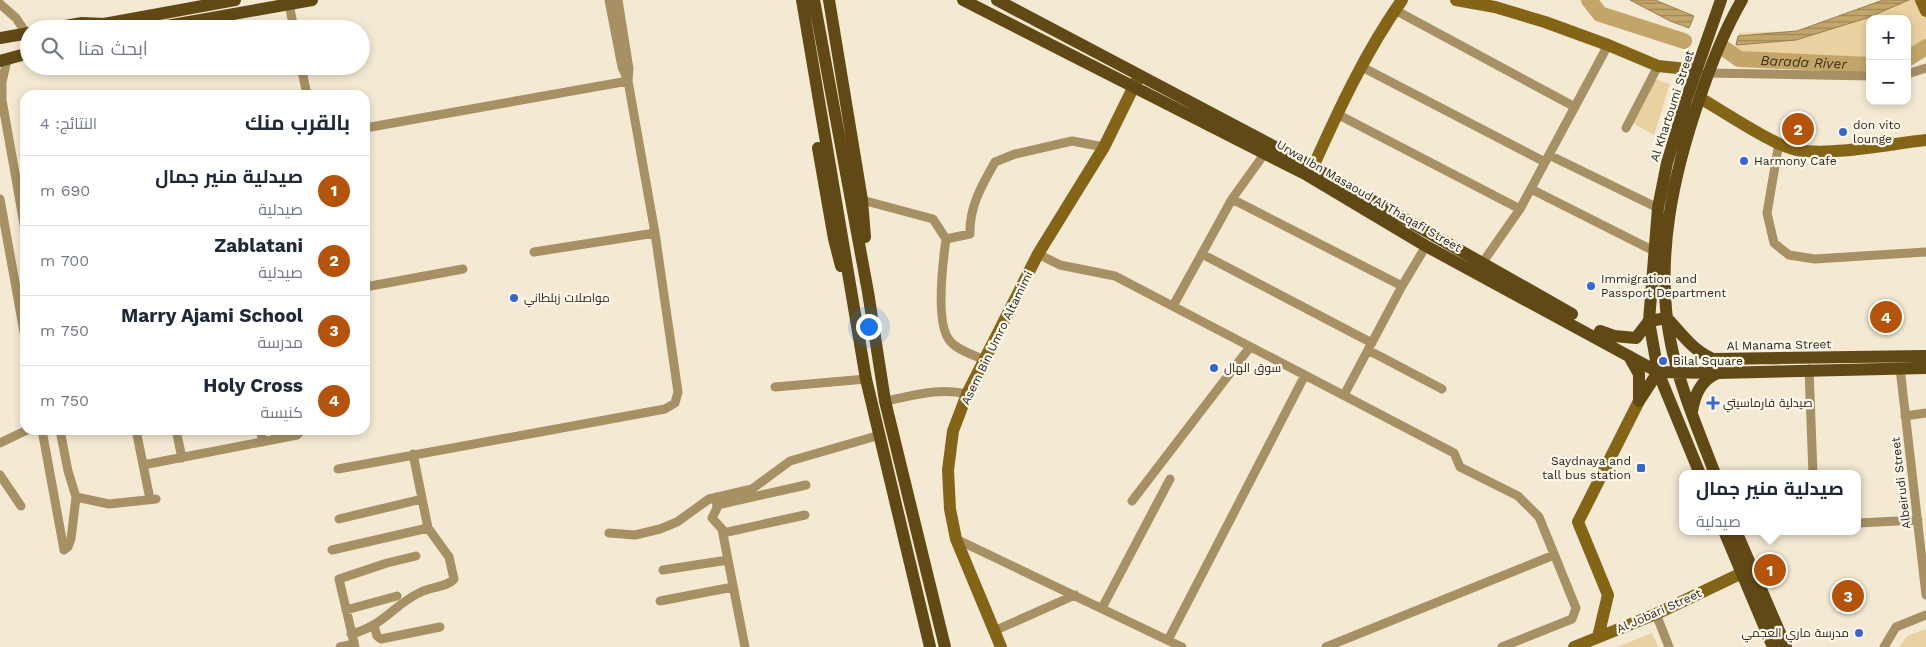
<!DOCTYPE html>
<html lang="ar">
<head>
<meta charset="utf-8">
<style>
	:root { --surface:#fff; --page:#f2f2f3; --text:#1f2937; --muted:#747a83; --line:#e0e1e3; --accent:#b45309 }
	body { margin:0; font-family:"Work Sans",Cairo,sans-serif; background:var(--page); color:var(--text); direction:rtl }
	.controls { position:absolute; right:15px; top:15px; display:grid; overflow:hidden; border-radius:10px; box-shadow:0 2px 8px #0003 }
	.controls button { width:45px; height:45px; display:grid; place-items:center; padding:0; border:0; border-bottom:1px solid var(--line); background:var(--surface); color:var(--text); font:25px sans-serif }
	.you { position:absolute; left:868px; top:326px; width:18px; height:18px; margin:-12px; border:4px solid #fff; border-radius:50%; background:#1a73e8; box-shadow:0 0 0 8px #1a73e833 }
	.badge { display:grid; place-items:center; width:32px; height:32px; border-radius:50%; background:var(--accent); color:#fff; font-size:16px; font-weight:700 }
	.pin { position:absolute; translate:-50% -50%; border:2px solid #fff; box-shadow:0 1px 5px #0006 }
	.popup { position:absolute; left:1679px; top:470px; width:182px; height:65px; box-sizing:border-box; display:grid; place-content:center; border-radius:10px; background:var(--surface); filter:drop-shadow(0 1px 4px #0005); font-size:16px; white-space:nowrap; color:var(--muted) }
	.popup b { font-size:19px; color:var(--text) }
	.popup::after { content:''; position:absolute; left:50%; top:100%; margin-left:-10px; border:10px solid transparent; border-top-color:var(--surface) }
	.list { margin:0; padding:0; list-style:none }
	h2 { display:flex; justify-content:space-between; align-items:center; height:65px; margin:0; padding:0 20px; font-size:21px }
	h2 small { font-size:16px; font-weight:400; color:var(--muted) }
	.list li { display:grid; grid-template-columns:32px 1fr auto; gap:15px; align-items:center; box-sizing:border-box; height:70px; padding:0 20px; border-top:1px solid var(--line) }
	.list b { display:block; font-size:19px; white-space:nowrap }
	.list p { margin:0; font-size:16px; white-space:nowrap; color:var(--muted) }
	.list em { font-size:16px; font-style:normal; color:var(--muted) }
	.icon { flex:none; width:28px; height:28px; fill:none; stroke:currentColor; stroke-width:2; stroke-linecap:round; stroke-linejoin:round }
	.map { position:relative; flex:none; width:1926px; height:647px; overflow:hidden; direction:ltr }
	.search { position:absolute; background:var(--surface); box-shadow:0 2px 8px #0003; left:20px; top:20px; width:350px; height:55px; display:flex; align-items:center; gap:12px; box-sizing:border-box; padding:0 18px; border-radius:28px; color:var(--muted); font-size:19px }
	.panel { position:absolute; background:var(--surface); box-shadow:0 2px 8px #0003; left:20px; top:90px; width:350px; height:345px; border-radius:15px; direction:rtl }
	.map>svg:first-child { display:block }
</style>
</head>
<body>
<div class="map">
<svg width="1926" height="647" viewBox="0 0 1926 647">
	<defs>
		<pattern id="water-rules" width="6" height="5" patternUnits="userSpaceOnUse" patternTransform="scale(1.25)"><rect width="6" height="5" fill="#c3a569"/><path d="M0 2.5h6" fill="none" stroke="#9f8656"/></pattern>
	</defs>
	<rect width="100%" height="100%" fill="#f4e9d3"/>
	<path fill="#e9d1a2" d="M 1883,0 L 1926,0 L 1926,39 L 1910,51 L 1907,53 L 1907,19 L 1870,19 L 1870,62 L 1732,57 L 1739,33 L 1797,31 Z
		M 1654,79 L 1670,84 L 1654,135 L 1631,122 Z
		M 1926,629 L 1926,647 L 1899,647 L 1907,636 Z
		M 1652,633 L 1658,647 L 1617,647 Z"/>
	<path fill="url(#water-rules)" stroke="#957f52" d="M 1630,0 L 1655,0 L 1694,16 L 1689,28 L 1670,21 Z
		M 1883,0 L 1909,0 L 1867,18 L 1796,40 L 1736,45 L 1738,36 L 1797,31 Z
		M 1739,59 L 1870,65 L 1870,71 L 1754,64 Z"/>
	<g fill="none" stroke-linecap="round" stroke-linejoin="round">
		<g stroke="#c3a569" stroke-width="16">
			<path d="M 1589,0 L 1600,14 L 1684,41"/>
			<path id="s1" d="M 1725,49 L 1739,59 L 1870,65"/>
			<path d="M 1907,59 L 1926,47"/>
		</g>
		<path stroke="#a69064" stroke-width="9" d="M 609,0 L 622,67 L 628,80
			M 0,4 L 16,18 L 26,33
			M 289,4 L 294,29
			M 1395,10 L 1575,107
			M 7,60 L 2,82 L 2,100 L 25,230
			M 301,66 L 307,95
			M 1362,67 L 1545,162
			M 1708,73 L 1870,76
			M 1907,74 L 1926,68
			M 1337,114 L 1520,209
			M 365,128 L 628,81
			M 1626,128 L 1658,66
			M 1779,143 L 1767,213 L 1774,243 L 1789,255 L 1815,259 L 1926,252
			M 1549,155 L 1658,208
			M 1531,189 L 1654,251
			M 0,199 L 25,338
			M 1232,199 L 1402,286
			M 862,200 L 933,219 L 946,239 L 970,234 C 969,207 982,185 995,162 L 1015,154 L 1072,141 L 1104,147
			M 946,239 C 943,261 935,324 950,341 C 957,350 974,355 984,360
			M 534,252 L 655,233
			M 1038,254 L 1060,265 L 1115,276 L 1454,453 L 1460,467 L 1518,496 L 1539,517 L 1576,608 L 1572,619 L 1502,647
			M 1202,254 L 1372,343
			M 1483,262 L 1520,209 L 1608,45
			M 365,287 L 463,269
			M 1173,306 L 1232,199 L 1265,153
			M 1368,350 L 1442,389
			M 1900,368 L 1926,595
			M 1809,369 L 1813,474
			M 775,387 L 866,379
			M 1344,395 L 1402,286 L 1426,246
			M 885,401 C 912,396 940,387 967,394
			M 1905,416 L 1926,413
			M 42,430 L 64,550
			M 60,430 L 68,471 L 76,497 L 71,539 L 68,547 L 64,550
			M 136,430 L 150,499
			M 176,430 L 182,458
			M 260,430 L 263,442
			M 0,443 L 27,430
			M 143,465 L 297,435 L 302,430
			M 338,469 L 665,409 L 675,403 L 678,392 L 655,233 L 628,81 L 629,69 L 618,0
			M 0,475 L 21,506
			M 76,497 L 109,504 L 156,499
			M 716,497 L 717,508 L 712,518 L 722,529 L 745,647
			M 1132,501 L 1250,347
			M 717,505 L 806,485
			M 339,519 L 422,499
			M 1858,523 L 1918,520
			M 609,533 L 635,535 L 660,529 L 677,522 L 709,499 L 752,489 L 790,461 L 880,435
			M 723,533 L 805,515
			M 956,539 L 1182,647
			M 332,550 L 428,528
			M 663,570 L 728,560
			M 660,601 L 733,587
			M 1102,608 L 1170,479
			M 346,610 L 397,596
			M 1656,614 L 1669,647
			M 374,626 L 377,636 L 381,639 L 440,627
			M 994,631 L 1075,595
			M 351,634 C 384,626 394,604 421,592 C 431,587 447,587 454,579 L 449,557 L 428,528 L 413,454
			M 1168,640 L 1305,375
			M 340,647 L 354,644
			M 355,647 L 339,579 L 387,563 L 416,556
			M 1326,647 L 1554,555
			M 1884,647 L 1896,627 L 1926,615"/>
		<path stroke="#846416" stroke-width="12" d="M 1456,0 L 1495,7 L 1545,22 L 1608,45 L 1658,66 L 1697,70
			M 1921,0 L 1926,11
			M 1700,98 C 1721,110 1776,147 1797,150 C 1833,156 1889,144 1926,140
			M 1313,167 C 1339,109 1366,51 1402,0
			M 1598,637 L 1608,595 L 1578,522 L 1639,401
			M 1001,647 L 956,539 L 950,509 L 948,470 L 953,431 L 967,394 L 1038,254 L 1104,147 L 1138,78
			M 1574,647 L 1656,614 L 1742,573"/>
		<path stroke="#604915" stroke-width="12" d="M 802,0 L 866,379 L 930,647
			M 814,0 L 868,292 L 885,401 L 945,647
			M 829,0 L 862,200 L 865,237
			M 963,0 L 1307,175 L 1426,246 L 1658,372 L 1718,373 L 1926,368
			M 997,0 L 1313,167 L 1572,314
			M 49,29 L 82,23 L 104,24 L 235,0
			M 150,29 L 312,0
			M 0,38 L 29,33
			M 0,61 L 29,53
			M 818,148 L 834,239 L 841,266
			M 1600,331 L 1614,336 L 1636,338 L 1649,321 L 1667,318 C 1681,333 1693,351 1713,359 L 1926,356
			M 1629,356 L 1639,374 L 1639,401
			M 1639,401 L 1658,372
			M 1692,411 C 1695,394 1701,380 1718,373
			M 1700,474 L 1658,372 L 1649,321 L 1658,208 L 1667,163 L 1686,100 L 1721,0
			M 1715,474 C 1699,432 1680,388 1671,344 C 1654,259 1673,174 1701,94 C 1712,62 1725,29 1742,0
			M 1724,531 L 1773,647
			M 1736,531 L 1786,647"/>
	</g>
	<g fill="#3765d5" stroke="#fdf7ea" stroke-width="2">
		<circle cx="1843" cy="132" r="5"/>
		<circle cx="1744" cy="161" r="5"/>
		<circle cx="1591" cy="286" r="5"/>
		<circle cx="514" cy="298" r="5"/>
		<circle cx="1663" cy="361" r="5"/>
		<circle cx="1214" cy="368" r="5"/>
		<path d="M1710.5 395.5h5v5h5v5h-5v5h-5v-5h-5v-5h5z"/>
		<rect x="1636" y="463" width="10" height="10" rx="2.5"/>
		<circle cx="1859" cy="633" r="5"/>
	</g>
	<g text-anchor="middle" stroke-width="4.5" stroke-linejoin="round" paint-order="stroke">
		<g font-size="12" fill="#2a261e" stroke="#fdf7ea">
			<text transform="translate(1672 106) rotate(-72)" y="4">Al Khartoumi Street</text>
			<text transform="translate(1369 196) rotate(30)" y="4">Urwa Ibn Masaoud Al Thaqafi Street</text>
			<text transform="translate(997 338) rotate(-64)" y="4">Asem Bin Umro Altamimi</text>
			<text transform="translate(1779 345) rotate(-1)" y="4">Al Manama Street</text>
			<text transform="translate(1901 483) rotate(-97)" y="4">Albeirudi Street</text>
			<text transform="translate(1659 611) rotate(-24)" y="4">Al Jobari Street</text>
		</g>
		<g font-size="12" fill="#2a261e" stroke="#fdf7ea" text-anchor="start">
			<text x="1853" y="129">don vito<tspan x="1853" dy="14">lounge</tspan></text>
			<text x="1754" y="165">Harmony Cafe</text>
			<text x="1601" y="283">Immigration and<tspan x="1601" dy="14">Passport Department</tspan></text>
			<text x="524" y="302">مواصلات زبلطاني</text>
			<text x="1673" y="365">Bilal Square</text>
			<text x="1224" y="372">سوق الهال</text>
			<text x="1723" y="407">صيدلية فارماسيتي</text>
			<text x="1631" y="465" text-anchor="end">Saydnaya and<tspan x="1631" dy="14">tall bus station</tspan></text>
			<text x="1849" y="637" text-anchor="end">مدرسة ماري العجمي</text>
		</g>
		<g font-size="14" font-style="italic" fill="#3d3014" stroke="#fdf7ea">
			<text dy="5" stroke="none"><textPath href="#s1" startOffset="82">Barada River</textPath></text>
		</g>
	</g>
</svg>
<div class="controls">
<button>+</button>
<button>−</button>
</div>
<div class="you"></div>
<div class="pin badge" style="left:1770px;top:570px">1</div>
<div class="popup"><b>صيدلية منير جمال</b>صيدلية</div>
<div class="pin badge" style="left:1798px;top:129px">2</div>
<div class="pin badge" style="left:1848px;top:596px">3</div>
<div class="pin badge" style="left:1886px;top:317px">4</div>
<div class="search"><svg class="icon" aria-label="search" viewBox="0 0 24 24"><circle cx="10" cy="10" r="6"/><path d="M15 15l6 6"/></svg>ابحث هنا</div>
<section class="panel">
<h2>بالقرب منك<small>النتائج: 4</small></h2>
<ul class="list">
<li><span class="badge">1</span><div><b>صيدلية منير جمال</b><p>صيدلية</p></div><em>690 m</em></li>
<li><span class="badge">2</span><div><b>Zablatani</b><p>صيدلية</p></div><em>700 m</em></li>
<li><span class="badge">3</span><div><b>Marry Ajami School</b><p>مدرسة</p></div><em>750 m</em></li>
<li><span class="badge">4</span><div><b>Holy Cross</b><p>كنيسة</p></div><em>750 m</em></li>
</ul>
</section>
</div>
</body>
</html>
